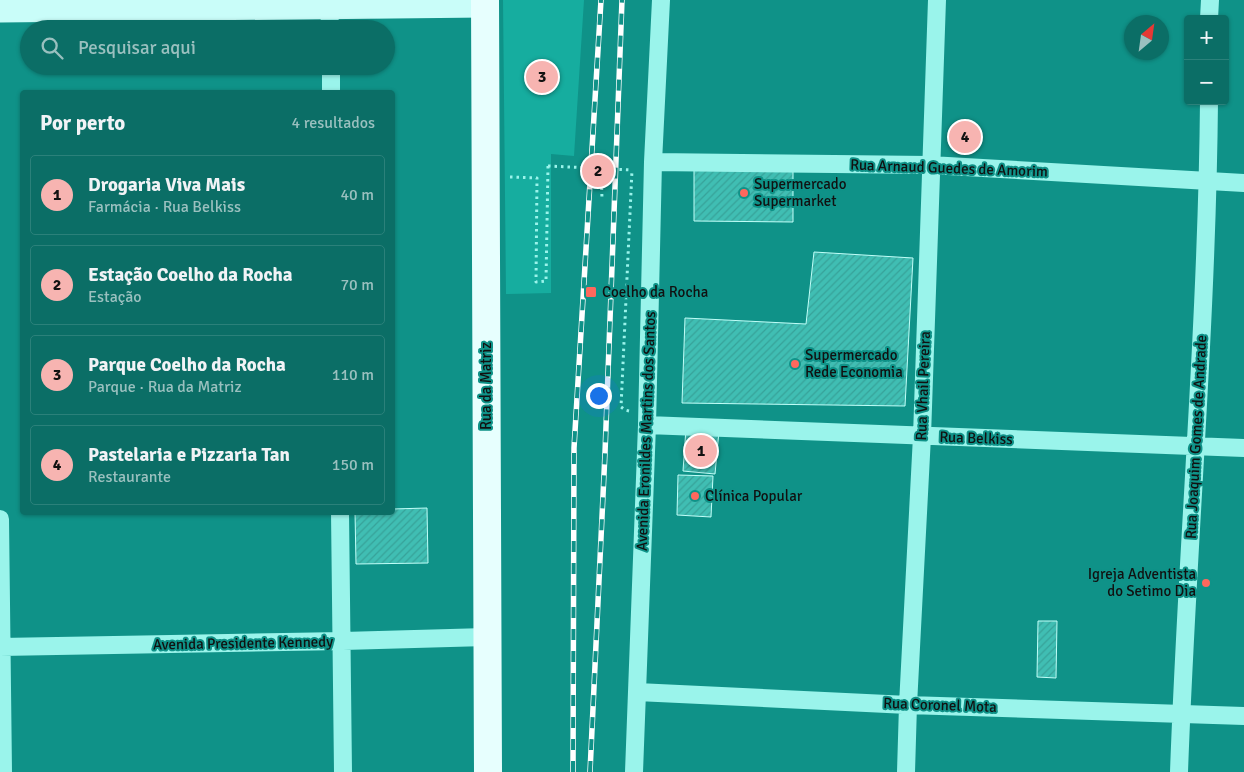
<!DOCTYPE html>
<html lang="pt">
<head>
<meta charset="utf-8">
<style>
	:root { --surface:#0b6e66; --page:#14736c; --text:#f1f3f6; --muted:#9ac0bf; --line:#2b817a; --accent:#f7b4b1 }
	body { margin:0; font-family:Signika,sans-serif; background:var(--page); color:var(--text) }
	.controls { position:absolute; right:15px; top:15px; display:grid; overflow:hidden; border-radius:5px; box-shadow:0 1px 4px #0004 }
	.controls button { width:45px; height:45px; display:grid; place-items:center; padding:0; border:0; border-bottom:1px solid var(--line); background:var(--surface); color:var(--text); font:25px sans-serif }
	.compass { position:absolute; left:1124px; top:15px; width:45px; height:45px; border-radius:50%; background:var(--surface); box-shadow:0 1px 4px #0004; rotate:29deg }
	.you { position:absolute; left:598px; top:395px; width:18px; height:18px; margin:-12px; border:4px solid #fff; border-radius:50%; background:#1a73e8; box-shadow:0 0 0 8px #1a73e833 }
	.badge { display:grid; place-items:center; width:32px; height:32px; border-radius:50%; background:var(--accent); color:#111; font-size:16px; font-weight:700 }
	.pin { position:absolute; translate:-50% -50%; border:2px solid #fff; box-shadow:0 1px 5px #0006 }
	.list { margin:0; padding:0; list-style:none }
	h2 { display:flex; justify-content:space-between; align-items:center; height:65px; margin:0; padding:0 20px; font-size:21px }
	h2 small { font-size:16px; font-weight:400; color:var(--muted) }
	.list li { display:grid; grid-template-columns:32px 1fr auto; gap:15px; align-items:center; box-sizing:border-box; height:80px; margin:0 10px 10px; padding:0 10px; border:1px solid var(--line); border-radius:5px }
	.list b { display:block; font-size:19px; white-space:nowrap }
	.list p { margin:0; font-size:16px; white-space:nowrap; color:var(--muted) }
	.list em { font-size:16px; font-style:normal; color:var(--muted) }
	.icon { flex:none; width:28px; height:28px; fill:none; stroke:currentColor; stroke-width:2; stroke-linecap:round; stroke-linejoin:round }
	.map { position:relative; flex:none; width:1244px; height:772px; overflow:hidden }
	.search { position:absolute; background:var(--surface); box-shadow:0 1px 4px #0004; left:20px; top:20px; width:375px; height:55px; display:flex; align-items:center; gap:12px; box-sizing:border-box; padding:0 18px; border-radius:28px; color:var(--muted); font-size:19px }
	.panel { position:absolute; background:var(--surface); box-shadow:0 1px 4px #0004; left:20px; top:90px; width:375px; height:425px; border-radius:5px }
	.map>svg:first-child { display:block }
</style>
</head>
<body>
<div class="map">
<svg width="1244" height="772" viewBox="0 0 1244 772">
	<defs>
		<pattern id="building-hatch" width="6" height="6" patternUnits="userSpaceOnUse" patternTransform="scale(1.25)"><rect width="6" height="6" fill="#40beb3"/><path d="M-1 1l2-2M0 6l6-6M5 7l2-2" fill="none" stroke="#37a299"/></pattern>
	</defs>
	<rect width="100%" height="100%" fill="#0f9288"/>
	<path fill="#16ad9f" d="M 503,0 L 584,0 L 574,156 L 551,154 L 551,293 L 506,294 Z"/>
	<path fill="url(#building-hatch)" stroke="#c1fef8" d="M 973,124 L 972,147 L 957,146 L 958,128 Z
		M 694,165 L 793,166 L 793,222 L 694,221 Z
		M 814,252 L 913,258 L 905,406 L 682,403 L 685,318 L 806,324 Z
		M 686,428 L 719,431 L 715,474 L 683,471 Z
		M 678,475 L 713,476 L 711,517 L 677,515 Z
		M 427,508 L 428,563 L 356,564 L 355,512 L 392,512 L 392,509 Z
		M 1038,621 L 1057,621 L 1056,678 L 1037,677 Z"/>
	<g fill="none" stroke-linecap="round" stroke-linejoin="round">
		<path stroke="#9af4eb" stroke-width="3" stroke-dasharray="2.5 4" stroke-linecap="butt" d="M 601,168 L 602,199
			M 510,177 L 537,178 L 536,282 L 546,281 L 548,166
			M 629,411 L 625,410 L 621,407 L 632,170"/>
		<path stroke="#9af4eb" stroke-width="18" d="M 329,0 L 330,29
			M 1209,19 L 1210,0
			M 331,66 L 331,92
			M 653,162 L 930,165 L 1244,183
			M 647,425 L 1244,448
			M 340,512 L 343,772
			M 0,519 L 3,772
			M 0,647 L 343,641 L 486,637
			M 637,692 L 908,705 L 1244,716
			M 634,772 L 647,425 L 653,162 L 661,0
			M 906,772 L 908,705 L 922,436 L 937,0
			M 1179,772 C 1187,548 1207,325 1209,101"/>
		<path stroke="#c9fdf9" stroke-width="25" d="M 0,10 L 485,5"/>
		<path stroke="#e7fffe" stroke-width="28" d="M 485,0 L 488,772"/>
		<g stroke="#fff" stroke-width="5.5">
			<path id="rail" d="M 573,772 L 574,448 L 601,0
				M 590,772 L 605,453 L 622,0"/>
		</g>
		<use href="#rail" stroke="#0f9288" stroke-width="4" stroke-dasharray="11" stroke-linecap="butt"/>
		<path stroke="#9af4eb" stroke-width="3" stroke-dasharray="2.5 4" stroke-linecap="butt" d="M 548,166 L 632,170"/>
	</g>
	<g fill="#ff685d" stroke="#0f9288" stroke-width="2">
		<circle cx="744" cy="193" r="5"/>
		<rect x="585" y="286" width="12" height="12" rx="2.5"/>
		<circle cx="795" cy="364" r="5"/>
		<circle cx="695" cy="496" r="5"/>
		<circle cx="1206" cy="583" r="5"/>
	</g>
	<g text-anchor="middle" stroke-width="4" stroke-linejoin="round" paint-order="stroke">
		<g font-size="15" fill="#111" stroke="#0f9288">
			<text transform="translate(949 168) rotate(2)" y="5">Rua Arnaud Guedes de Amorim</text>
			<text transform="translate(486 386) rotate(-90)" y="5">Rua da Matriz</text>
			<text transform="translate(923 386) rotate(-88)" y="5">Rua Vhail Pereira</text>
			<text transform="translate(646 431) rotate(-88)" y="5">Avenida Eronildes Martins dos Santos</text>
			<text transform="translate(1196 437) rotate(-87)" y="5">Rua Joaquim Gomes de Andrade</text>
			<text transform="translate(976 438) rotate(2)" y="5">Rua Belkiss</text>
			<text transform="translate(243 643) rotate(-1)" y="5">Avenida Presidente Kennedy</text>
			<text transform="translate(940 705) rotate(2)" y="5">Rua Coronel Mota</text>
		</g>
		<g font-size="15" fill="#111" stroke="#0f9288" text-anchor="start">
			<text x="754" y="189">Supermercado<tspan x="754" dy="17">Supermarket</tspan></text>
			<text x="602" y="297">Coelho da Rocha</text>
			<text x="805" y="360">Supermercado<tspan x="805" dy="17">Rede Economia</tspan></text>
			<text x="705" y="501">Clínica Popular</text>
			<text x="1196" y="579" text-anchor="end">Igreja Adventista<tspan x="1196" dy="17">do Setimo Dia</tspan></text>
		</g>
	</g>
</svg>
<div class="controls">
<button>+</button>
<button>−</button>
</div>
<svg class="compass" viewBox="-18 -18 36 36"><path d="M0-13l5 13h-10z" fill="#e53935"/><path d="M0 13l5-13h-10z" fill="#9ac0bf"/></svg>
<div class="you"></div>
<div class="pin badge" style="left:701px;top:451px">1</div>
<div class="pin badge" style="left:598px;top:171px">2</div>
<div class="pin badge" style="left:542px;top:77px">3</div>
<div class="pin badge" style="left:965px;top:137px">4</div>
<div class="search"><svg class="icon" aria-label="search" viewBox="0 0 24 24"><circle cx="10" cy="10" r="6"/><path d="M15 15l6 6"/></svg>Pesquisar aqui</div>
<section class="panel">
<h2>Por perto<small>4 resultados</small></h2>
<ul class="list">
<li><span class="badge">1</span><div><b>Drogaria Viva Mais</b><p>Farmácia · Rua Belkiss</p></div><em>40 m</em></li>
<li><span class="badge">2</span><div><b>Estação Coelho da Rocha</b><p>Estação</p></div><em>70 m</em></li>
<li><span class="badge">3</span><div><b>Parque Coelho da Rocha</b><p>Parque · Rua da Matriz</p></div><em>110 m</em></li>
<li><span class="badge">4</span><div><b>Pastelaria e Pizzaria Tan</b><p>Restaurante</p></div><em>150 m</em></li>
</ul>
</section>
</div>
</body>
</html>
